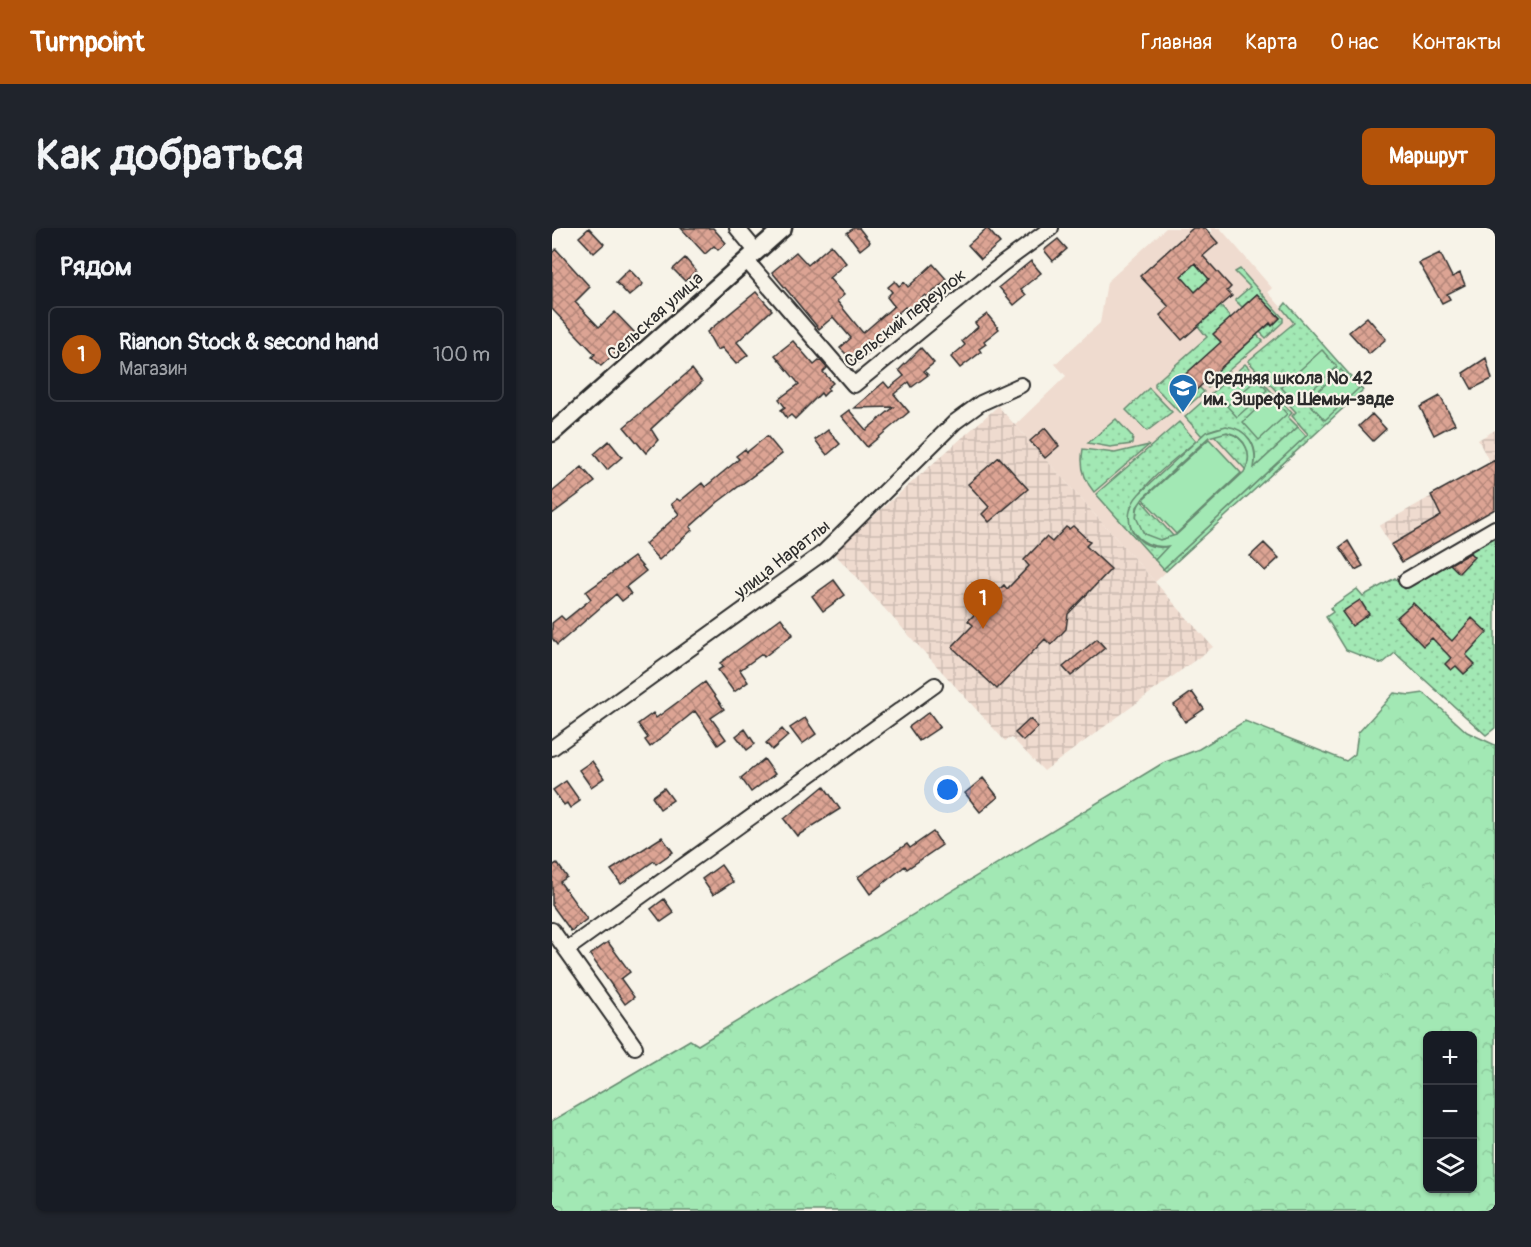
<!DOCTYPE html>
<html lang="ru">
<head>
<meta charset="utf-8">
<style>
	:root { --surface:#171b24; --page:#20242c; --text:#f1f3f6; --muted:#9ea1a6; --line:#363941; --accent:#b45309 }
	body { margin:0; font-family:Pangolin,sans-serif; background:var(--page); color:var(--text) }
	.controls { position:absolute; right:18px; bottom:18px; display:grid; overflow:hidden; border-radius:9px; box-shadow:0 2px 4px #0004 }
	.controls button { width:54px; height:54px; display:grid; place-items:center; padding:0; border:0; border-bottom:2px solid var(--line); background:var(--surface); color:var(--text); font:30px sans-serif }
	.you { position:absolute; left:396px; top:562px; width:21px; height:21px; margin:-15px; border:4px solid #fff; border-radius:50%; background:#1a73e8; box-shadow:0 0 0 9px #1a73e833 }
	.badge { display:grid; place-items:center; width:39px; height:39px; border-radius:50%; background:var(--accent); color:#fff; font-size:20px; font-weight:700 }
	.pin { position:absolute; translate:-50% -50px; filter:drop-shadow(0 2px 3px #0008) }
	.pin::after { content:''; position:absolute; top:32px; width:21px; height:18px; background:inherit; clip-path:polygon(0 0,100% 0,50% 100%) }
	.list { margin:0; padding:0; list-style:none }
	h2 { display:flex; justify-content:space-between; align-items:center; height:78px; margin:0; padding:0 24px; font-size:26px }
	h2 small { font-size:20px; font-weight:400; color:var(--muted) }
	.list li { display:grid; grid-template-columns:39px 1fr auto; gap:18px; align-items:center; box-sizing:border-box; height:96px; margin:0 12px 12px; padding:0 12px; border:2px solid var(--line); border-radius:9px }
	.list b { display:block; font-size:22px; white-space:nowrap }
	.list p { margin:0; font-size:20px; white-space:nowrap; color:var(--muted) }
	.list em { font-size:20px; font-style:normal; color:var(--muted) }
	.icon { flex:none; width:33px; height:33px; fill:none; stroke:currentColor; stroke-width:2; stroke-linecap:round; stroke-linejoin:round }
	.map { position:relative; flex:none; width:943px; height:983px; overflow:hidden; border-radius:9px }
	header { display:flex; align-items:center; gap:36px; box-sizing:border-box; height:84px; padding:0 30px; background:var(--accent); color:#fff }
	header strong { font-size:28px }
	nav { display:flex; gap:33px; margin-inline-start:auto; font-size:21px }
	.intro { display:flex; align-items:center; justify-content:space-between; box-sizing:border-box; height:144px; padding:0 36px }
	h1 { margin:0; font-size:42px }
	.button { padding:15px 27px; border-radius:9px; background:var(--accent); color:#fff; font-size:21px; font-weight:700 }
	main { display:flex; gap:36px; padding:0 36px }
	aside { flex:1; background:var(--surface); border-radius:9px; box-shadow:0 2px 4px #0004 }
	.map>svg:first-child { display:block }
</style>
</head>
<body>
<header>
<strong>Turnpoint</strong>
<nav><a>Главная</a><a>Карта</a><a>О нас</a><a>Контакты</a></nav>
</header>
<div class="intro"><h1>Как добраться</h1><a class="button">Маршрут</a></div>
<main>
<aside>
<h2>Рядом<small></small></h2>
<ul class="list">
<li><span class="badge">1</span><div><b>Rianon Stock &amp; second hand</b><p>Магазин</p></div><em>100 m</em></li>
</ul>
</aside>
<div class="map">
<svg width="943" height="983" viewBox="0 0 943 983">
	<defs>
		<pattern id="industrial-grid" width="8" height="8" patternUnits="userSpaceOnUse" patternTransform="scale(1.5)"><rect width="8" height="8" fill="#efdbcf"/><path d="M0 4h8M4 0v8" fill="none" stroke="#cdbcb2"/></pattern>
		<pattern id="grass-dots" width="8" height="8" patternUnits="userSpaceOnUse" patternTransform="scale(1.5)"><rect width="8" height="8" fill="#a2e8b4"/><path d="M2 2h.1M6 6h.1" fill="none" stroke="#8cc79b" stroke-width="1.8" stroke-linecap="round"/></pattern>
		<pattern id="forest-crowns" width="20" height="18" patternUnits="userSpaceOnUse" patternTransform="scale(1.5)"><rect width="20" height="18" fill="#a2e8b4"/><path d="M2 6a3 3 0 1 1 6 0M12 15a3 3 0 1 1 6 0" fill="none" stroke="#8cc79b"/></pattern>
		<pattern id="building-cross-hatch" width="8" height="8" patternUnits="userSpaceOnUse" patternTransform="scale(1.5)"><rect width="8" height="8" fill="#dca494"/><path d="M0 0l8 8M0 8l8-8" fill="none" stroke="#b38679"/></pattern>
	</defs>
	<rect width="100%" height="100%" fill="#f7f3e8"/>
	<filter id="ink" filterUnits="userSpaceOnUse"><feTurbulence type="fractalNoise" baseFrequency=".0167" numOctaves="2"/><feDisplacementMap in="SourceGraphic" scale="12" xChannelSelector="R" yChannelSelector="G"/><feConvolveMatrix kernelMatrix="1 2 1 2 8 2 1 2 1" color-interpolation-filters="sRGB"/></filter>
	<g filter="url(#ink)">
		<path fill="#efdbcf" d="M 614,0 L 653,0 L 658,6 L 660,4 L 658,0 L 668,0 L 720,60 L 716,64 L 729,79 L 734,75 L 811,162 L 603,354 L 463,197 L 514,148 L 503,136 L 548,95 L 555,54 Z"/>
		<path fill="url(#industrial-grid)" d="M 446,178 L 661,419 L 492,543 L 460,510 L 453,513 L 281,324 Z
			M 943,202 L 943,281 L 850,334 L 827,298 L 938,235 L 926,212 Z"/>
		<path fill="url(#grass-dots)" stroke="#668a70" stroke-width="1.5" d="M 643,35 L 657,51 L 643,64 L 626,51 Z
			M 688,41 L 731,90 L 731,94 L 714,110 L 708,104 L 728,90 L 705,66 L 690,79 L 683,72 L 698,59 L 683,44 Z
			M 664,73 L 679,90 L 662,106 L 669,114 L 647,159 L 652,164 L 628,185 L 603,159 L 603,155 L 655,109 L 646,98 L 658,87 Z
			M 734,75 L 811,162 L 614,343 L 611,341 L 756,206 L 740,188 L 744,184 L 696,133 L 742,95 L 730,80 Z
			M 705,107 L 711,113 L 656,160 L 652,155 Z
			M 693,136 L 740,185 L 736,189 L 746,199 L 701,241 C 713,208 675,186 650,208 L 633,189 Z
			M 597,160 L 620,184 L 595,203 L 574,182 Z
			M 564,191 L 581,209 L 580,216 L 558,219 L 536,215 Z
			M 627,194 L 644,213 C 622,233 557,276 584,308 C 593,319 605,321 618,318 L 603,332 L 544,266 Z
			M 668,204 C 689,204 702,222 694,242 L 661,206 Z
			M 597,217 L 542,264 C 532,252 528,237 531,221 L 563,225 Z
			M 589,272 L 622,309 L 606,312 C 586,307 579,290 589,272 Z
			M 943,305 L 943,500 L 934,507 L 843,425 L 830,436 L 794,422 L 774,389 L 781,384 L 778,380 L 805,361 L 811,368 L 843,350 L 853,361 L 892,334 Z"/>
		<path fill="url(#forest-crowns)" stroke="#668a70" stroke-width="1.5" fill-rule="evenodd" d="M 842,465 L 858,467 L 872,465 L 915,504 L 943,517 L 943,983 L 0,983 L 0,893 L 138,812 L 146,817 L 611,535 L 647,521 L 693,493 L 794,533 L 803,526 L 806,505 ZM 876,808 L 920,808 L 920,960 L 876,960 Z"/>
		<path fill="#a2e8b4" stroke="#668a70" stroke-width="1.5" fill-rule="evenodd" d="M 770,122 L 785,139 L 744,176 L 729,159 Z
			M 789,142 L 807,160 L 773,192 L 755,173 Z
			M 705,151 L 715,162 L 685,189 L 675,178 Z
			M 718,168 L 735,186 L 707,212 L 691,194 Z
			M 674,198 C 697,201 706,219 702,240 L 746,199 L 754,208 L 611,341 L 603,332 L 616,318 C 585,323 564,291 587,266 L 654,204 ZM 675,204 C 694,209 702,227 692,244 L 624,307 L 608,312 L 592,306 L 584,289 L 585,279 L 592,269 L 657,209 Z
			M 657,211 L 689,245 L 624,306 L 591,271 Z"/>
		<path fill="url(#building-cross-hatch)" stroke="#2b2b2b" stroke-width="1.5" fill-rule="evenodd" d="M 37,0 L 52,16 L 42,25 L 27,9 Z
			M 129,0 L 161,0 L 174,15 L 166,22 L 162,18 L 153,26 Z
			M 302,0 L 307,0 L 318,14 L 308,22 L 295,5 Z
			M 435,0 L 448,15 L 429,31 L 416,17 Z
			M 641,0 L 653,0 L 666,15 L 651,28 L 679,59 L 675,63 L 680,68 L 630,112 L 608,87 L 617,79 L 588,48 ZM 643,35 L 657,51 L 643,64 L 629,48 Z
			M 506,11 L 515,21 L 501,33 L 492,22 Z
			M 279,17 L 294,35 L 277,50 L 292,67 L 285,73 L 311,105 L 342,78 L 335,69 L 340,64 L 336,59 L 343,53 L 347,58 L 352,54 L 356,59 L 381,36 L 395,52 L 375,69 L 373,67 L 356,82 L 353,79 L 340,90 L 349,99 L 304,136 L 288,120 L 299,110 L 281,89 L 267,101 L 220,44 L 244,24 L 256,37 Z
			M 4,21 L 38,59 L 23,74 L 47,99 L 63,84 L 84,106 L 49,138 L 40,129 L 43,126 L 0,81 L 0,25 Z
			M 888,25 L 900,49 L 908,45 L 913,57 L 895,66 L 898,71 L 890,75 L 867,35 Z
			M 133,30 L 144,43 L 133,53 L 121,41 Z
			M 479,33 L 489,45 L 469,61 L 474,67 L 462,77 L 447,59 Z
			M 77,41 L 91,56 L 77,68 L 64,54 Z
			M 204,64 L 220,82 L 185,114 L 196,127 L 184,136 L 170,120 L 165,122 L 155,104 Z
			M 705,66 L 728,90 L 720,98 L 718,95 L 630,175 L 617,161 L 669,114 L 661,106 Z
			M 435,86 L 447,101 L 432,113 L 434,116 L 427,121 L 429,124 L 408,140 L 399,129 L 413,117 L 410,113 L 426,99 L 423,95 Z
			M 815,89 L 834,111 L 817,126 L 797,104 Z
			M 241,113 L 262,137 L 268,132 L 275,140 L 271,144 L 281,155 L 275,160 L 277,162 L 271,168 L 269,165 L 243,191 L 239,187 L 235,190 L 229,182 L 233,179 L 227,171 L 247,156 L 223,127 Z
			M 369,120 L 382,135 L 372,143 L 376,147 L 360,159 L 357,154 L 342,166 L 357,184 L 315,219 L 289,188 L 297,182 L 314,202 L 342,179 L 302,180 L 332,154 L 337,160 L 352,148 L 347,142 Z
			M 934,130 L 940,151 L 920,161 L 911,145 Z
			M 140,141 L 150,154 L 99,201 L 106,212 L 94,225 L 72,199 Z
			M 888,168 L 903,196 L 882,207 L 868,179 Z
			M 820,186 L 834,201 L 821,213 L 807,198 Z
			M 493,200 L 507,218 L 493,230 L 478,213 Z
			M 276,202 L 288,216 L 275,227 L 263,212 Z
			M 215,208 L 230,226 L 166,274 L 138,299 L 140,302 L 107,332 L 93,316 L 127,286 L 119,276 L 125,271 L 128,273 L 150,255 L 153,259 L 187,231 L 184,228 L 193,221 L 195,224 Z
			M 57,213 L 70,229 L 55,242 L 42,226 Z
			M 447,229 L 476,261 L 437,294 L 430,286 L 437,279 L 416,256 Z
			M 943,232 L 943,281 L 850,334 L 839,317 L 889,288 L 879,267 Z
			M 30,239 L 43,254 L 0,286 L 0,264 Z
			M 521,298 L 538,314 L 534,318 L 559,341 L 516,386 L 514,401 L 499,417 L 493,411 L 445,461 L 400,419 L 421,397 L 416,393 L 452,357 L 455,361 L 477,338 L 472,332 L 494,309 L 500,314 L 514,299 L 517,301 Z
			M 796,313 L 811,338 L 803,342 L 788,319 Z
			M 712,315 L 727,330 L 713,343 L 698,328 Z
			M 918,325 L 922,329 L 907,345 L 898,336 Z
			M 82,329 L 94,343 L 74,359 L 79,366 L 70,373 L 64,366 L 5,417 L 0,410 L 0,395 L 9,388 L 13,392 L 39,371 L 34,364 Z
			M 282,352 L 293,367 L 271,383 L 260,368 Z
			M 808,372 L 817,386 L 800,398 L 790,384 Z
			M 861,375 L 900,413 L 920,390 L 935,404 L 914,427 L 923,436 L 912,446 L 904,438 L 899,442 L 893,436 L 899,430 L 880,410 L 871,418 L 844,390 Z
			M 229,390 L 241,406 L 212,429 L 210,426 L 188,442 L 196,454 L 182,464 L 166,442 L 171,439 L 168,435 Z
			M 545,411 L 553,420 L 519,448 L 511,439 Z
			M 153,454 L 172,481 L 159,490 L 174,511 L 166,517 L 143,483 L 98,519 L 93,512 L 96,510 L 86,496 L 101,485 L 104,490 Z
			M 640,464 L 652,481 L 633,494 L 622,477 Z
			M 377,484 L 388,499 L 367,513 L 357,499 Z
			M 253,490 L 264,506 L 250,516 L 238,500 Z
			M 478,491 L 486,499 L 471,513 L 463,505 Z
			M 193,501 L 203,516 L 195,522 L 184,508 Z
			M 230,501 L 236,508 L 220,522 L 214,515 Z
			M 212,531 L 223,546 L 199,564 L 189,550 Z
			M 40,533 L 52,550 L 39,559 L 27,542 Z
			M 431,550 L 446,569 L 428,584 L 413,565 Z
			M 14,553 L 28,573 L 18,580 L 15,575 L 12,577 L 1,562 Z
			M 272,558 L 288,581 L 245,608 L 232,591 Z
			M 112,560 L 121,572 L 108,581 L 100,569 Z
			M 381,604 L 390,617 L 355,641 L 353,638 L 318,666 L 306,649 L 355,616 L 358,620 Z
			M 110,609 L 121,624 L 104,636 L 102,633 L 69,656 L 59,642 Z
			M 5,635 L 15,649 L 8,654 L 35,691 L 19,703 L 0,677 L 0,638 Z
			M 169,637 L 181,654 L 161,667 L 150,651 Z
			M 112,671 L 122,685 L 109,694 L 99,681 Z
			M 56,714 L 78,744 L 69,751 L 82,769 L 73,776 L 38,727 Z"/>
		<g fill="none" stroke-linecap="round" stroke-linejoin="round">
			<g stroke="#2b2b2b" stroke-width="18">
				<path id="minor" d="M 185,0 L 204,23
					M 194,32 L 302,157 L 450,36 L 499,0
					M 854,352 L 943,300
					M 0,520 L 272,324 L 403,194 L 429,175 L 469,157
					M 0,702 L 83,819
					M 14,722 L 383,457"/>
			</g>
			<g stroke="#2b2b2b" stroke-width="21">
				<path id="major" d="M 0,205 L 231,0"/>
			</g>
			<use href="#minor" stroke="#f7f3e8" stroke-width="14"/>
			<use href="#major" stroke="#f7f3e8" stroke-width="16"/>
		</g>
	</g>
	<defs>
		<g id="school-pin" transform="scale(1.5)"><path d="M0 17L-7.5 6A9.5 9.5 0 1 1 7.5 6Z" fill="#1f6fb2" stroke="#f7f3e8"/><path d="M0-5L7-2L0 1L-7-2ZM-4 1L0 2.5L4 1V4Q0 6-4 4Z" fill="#fff"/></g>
	</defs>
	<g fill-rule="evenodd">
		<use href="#school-pin" x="631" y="160"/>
	</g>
	<g text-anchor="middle" stroke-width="4.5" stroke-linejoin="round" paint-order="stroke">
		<g font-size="18" fill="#2b2b2b" stroke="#f7f3e8">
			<text transform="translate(103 88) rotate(-42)" y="6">Сельская улица</text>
			<text transform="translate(353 90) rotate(-38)" y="6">Сельский переулок</text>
			<text transform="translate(230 331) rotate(-38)" y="6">улица Наратлы</text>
		</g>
		<g font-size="18" font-weight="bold" fill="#2b2b2b" stroke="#f7f3e8" text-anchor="start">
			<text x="652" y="156">Средняя школа № 42<tspan x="652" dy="21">им. Эшрефа Шемьи-заде</tspan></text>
		</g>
	</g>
</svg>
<div class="controls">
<button>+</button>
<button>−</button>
<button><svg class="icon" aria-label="layers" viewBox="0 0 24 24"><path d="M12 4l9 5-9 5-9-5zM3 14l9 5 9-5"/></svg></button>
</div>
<div class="you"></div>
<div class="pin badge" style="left:431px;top:401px">1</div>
</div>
</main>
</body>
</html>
